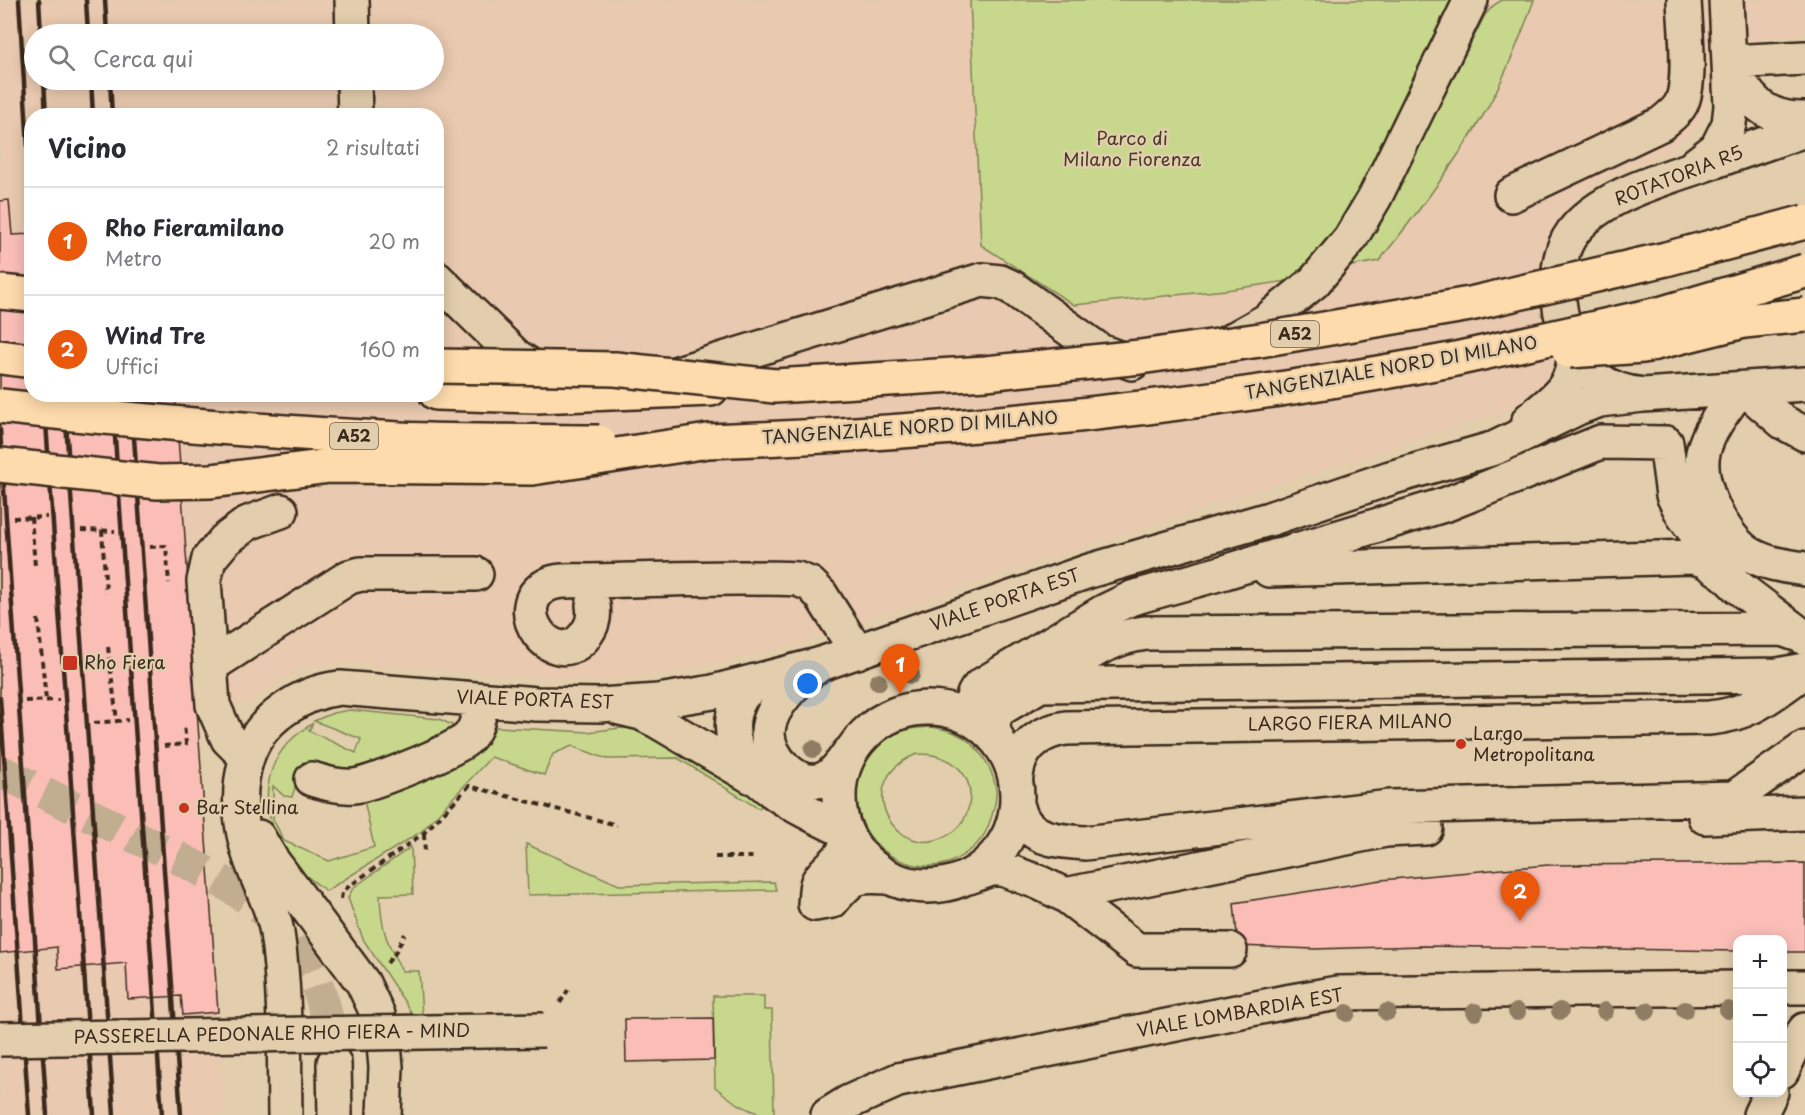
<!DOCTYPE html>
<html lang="it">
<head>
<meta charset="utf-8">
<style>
	:root { --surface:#fff; --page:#f2f2f3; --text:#2b2b33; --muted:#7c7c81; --line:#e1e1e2; --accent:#ea580c }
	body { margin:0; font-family:"Playpen Sans",sans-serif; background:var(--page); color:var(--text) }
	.controls { position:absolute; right:18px; bottom:18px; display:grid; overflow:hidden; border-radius:12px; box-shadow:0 3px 15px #0003 }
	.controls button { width:54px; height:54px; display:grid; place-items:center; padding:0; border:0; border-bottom:2px solid var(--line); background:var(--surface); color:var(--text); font:30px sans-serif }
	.you { position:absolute; left:808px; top:684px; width:21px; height:21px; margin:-15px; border:4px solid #fff; border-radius:50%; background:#1a73e8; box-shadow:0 0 0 9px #1a73e833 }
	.badge { display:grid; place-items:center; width:39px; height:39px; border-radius:50%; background:var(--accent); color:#fff; font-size:20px; font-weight:700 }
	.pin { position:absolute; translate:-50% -50px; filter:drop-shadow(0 2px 3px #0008) }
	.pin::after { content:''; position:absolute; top:32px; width:21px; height:18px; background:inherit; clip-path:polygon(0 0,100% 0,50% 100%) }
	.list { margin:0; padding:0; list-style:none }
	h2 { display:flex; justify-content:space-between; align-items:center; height:78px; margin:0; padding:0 24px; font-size:26px }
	h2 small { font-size:20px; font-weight:400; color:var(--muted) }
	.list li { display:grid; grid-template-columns:39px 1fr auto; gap:18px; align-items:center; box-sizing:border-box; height:108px; padding:0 24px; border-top:2px solid var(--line) }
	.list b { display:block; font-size:22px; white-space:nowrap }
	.list p { margin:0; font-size:20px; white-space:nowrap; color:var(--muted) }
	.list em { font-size:20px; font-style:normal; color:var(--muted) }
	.icon { flex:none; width:33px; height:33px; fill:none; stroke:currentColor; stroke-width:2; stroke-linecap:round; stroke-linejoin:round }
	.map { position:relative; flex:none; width:1805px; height:1115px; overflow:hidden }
	.search { position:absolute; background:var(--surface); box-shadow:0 3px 15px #0003; left:24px; top:24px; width:420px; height:66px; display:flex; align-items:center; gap:15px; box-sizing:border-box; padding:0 21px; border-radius:33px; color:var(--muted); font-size:22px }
	.panel { position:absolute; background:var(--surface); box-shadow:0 3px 15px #0003; left:24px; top:108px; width:420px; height:294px; border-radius:24px }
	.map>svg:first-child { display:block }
</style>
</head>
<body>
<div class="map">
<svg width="1805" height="1115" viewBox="0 0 1805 1115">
	<rect width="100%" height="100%" fill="#e2ceac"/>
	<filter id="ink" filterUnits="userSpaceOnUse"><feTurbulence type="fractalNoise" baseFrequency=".0167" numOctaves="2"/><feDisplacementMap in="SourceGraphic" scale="12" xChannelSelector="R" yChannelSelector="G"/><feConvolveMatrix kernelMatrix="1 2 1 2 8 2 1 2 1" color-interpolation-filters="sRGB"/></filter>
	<g filter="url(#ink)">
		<path fill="#e9c9af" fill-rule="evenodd" d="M 0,0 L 1805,0 L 1805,33 L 1709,47 L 1706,113 L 1694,132 L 1671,151 L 1599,181 L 1579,195 L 1567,208 L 1546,241 L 1537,299 L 1554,364 L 1533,402 L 1039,561 L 800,643 L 754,655 L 656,675 L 605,680 L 555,679 L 339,662 L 297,670 L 273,684 L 253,701 L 197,707 L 225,1115 L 0,1115 ZM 34,34 L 434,34 L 434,80 L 34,80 ZM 32,116 L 436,116 L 436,394 L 32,394 Z"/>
		<path fill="#c7d88d" stroke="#818156" stroke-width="1.5" fill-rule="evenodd" d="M 970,0 L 1452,0 L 1347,219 L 1301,279 L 1226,290 L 1074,305 L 981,245 Z
			M 1502,0 L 1534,0 C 1520,39 1505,78 1484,114 C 1453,166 1417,214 1379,261 L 1347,267 L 1375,233 L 1485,15 L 1494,5 Z
			M 350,710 L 439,719 L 452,725 L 452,731 L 363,773 L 326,772 L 303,762 L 292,797 L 284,796 L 273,786 L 273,819 L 284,841 L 329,861 L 374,847 L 363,795 L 497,727 L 588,732 L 620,728 L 640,729 L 763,801 L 759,809 L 678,758 L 607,759 L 572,746 L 553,754 L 544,775 L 491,757 L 422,831 L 326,891 C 315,882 301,873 290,862 C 283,855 279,843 275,834 C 262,802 265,765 291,740 C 298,733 306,728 313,723 L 309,731 L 356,753 L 361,739 L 314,721 L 333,713 Z
			M 933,727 C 940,729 948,730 955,733 C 977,742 993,767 996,790 C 997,803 992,817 987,829 C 980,845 966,854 951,862 C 939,867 923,867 911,864 C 849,848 837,767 893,735 C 906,728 919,728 933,727 ZM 917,754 C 954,753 980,778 966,815 C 963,824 956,831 948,835 C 896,865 848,781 917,754 Z
			M 526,844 L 619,885 L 774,882 L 776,890 L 528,895 Z
			M 411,847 L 413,894 L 380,895 C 381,929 386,941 402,971 L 419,971 L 423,1030 L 363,939 L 348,898 L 353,888 Z
			M 713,996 L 764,996 L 764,1010 L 772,1010 L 774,1115 C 751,1115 732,1101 715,1087 Z"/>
		<path fill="#fabeb7" stroke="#3b2a1e" stroke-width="1.5" d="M 9,200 L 12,235 L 32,234 L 32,394 L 175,394 L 218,1012 L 183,1015 L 181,996 L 128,999 L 126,963 L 58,969 L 57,947 L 0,953 L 0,201 Z
			M 1805,863 L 1805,952 L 1782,952 L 1782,940 L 1738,940 L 1738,951 L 1423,946 L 1314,949 L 1238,946 L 1234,903 L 1381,880 L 1548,865 Z
			M 713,1018 L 714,1060 L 626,1062 L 625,1019 Z"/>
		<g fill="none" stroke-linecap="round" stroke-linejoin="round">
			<path stroke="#c1ad90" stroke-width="33" stroke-dasharray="33 16" stroke-linecap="butt" d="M 0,771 C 48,795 96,818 144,841 C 253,894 321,929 334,1061"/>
			<g stroke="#3b2a1e" stroke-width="38">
				<path id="minor" d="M 352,0 L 353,34
					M 1729,62 L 1805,58
					M 1730,64 C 1746,97 1764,121 1805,119
					M 354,80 L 355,116
					M 1805,130 C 1772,141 1739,153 1706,164 C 1664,179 1601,195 1573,232 C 1552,260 1556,307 1568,337 C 1582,373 1605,391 1643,395 L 1805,384
					M 1695,165 L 1717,148 L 1729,124 L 1731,106 L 1726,0
					M 1511,195 L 1661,124 C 1668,118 1677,112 1681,104 C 1692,82 1685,26 1684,0
					M 436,278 L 517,357 L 547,376
					M 1225,344 L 1266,321 L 1314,282 L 1350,239 L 1375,197 L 1471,0
					M 668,376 L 982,280 L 1000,282 L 1011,287 L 1100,351 L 1132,363
					M 1745,389 L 1783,422 L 1805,434
					M 1739,390 C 1725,409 1708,430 1703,453 C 1696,483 1723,537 1748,553 C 1765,564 1786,566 1805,569
					M 1529,420 C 1554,399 1575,387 1574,352
					M 1269,570 L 1691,557 L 1704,560 L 1725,574
					M 593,605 C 595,619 592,627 583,638 C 553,672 505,607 547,585 C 558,579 575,581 588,581 C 657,580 728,576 797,579 L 810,584 L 821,595 L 857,652
					M 210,666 L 349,577 L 361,574 L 476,574
					M 816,667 C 797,680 769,707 768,732 C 767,757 798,790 824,779 C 835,774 842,763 849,753
					M 761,681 C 753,686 744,691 740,699 C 723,728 737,762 761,782 C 784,802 818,818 845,831 C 851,858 831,861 819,880 C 815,886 816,897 815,904 L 832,901 C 853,876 856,875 888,877
					M 1041,685 L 1778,675 L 1804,670
					M839 797a89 89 0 1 1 178 0a89 89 0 1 1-178 0Z
					M 620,708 L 641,713 L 657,721 L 752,777
					M 982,725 C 973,711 967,699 980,686 L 1105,611 L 1132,598 L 1225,572 L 1447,504 L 1601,442 L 1666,443 L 1673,495 L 1683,515 L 1727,576 L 1738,587 L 1805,638
					M 997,739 C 991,727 992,719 1000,709 C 1018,698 1036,688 1053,677 C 1084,657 1109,637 1146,633 L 1782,629 L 1799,635
					M 247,758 L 228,739 L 213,705 L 204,581 L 209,559 L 225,540 L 248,523 L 281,511
					M 1016,776 C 1019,748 1039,732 1066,728 L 1709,718 C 1751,715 1772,694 1805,671
					M 312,779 C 325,783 338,787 353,786 C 370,785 456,750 468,738 C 478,728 479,713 482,700
					M 1018,807 C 1024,839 1058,841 1085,843 L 1390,807 L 1734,798 L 1805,748
					M 1705,817 L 1805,813
					M 258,837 L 271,859 L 363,983 L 378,1015 L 384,1044 L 386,1067 L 384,1115
					M 969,877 L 991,869 L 1003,869 L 1040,883 L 1065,895 L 1137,950 L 1230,950
					M 1065,895 L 1386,830 L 1426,828
					M 1782,987 L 1805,987
					M 334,1063 L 335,1115
					M 1782,1071 L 1793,1048 L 1805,1030
					M 285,1115 C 284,1055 286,993 277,933 C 272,901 253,875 246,843 C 239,817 238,784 247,758 C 259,719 302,692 340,688 L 537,704 L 600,705 L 658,701 L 713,692 L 818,665 L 1089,571 L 1269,519 L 1390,478 L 1495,448 L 1580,407 L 1600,400 L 1643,395
					M 828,1115 L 849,1102 L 898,1080 L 1286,1002 L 1338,993 L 1738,988
					M 1760,1115 L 1771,1092"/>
			</g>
			<g stroke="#3b2a1e" stroke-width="38">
				<path id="highway" d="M 0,292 L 32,295
					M 0,357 L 32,361
					M 436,393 L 536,396 L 711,389
					M 708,441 C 958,433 1206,406 1451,360"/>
			</g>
			<path stroke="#3b2a1e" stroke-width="4" stroke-dasharray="6 4.5" stroke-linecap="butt" d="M 31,517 L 35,566
				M 13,518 L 47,517
				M 81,530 L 115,531
				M 102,530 L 106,593
				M 150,547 L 166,546 L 169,583
				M 38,619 L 46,700
				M 108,647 L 117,721
				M 25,701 L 59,700
				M 94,723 L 128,720
				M 164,746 L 186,744 L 184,725
				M 424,834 L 425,854
				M 715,857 L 757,857
				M 341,899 L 342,893 L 348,887 L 424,833 L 469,786 L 617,825
				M 387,963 L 394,955 L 405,934
				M 560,1003 L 568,990"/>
			<use href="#minor" stroke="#e2ceac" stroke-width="33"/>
			<use href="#highway" stroke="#fedbac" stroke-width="33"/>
			<path stroke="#3b2a1e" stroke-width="4.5" d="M 19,0 L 32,214
				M 39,0 L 41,34
				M 86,0 L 88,34
				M 105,0 L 107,34
				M 44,80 L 46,116
				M 91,80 L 93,116
				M 110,80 L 112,116
				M 44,394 L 94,1115
				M 64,394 L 114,1115
				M 112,394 L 162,1115
				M 131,394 L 181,1115
				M 0,430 L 47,1115
				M 0,698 L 29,1115"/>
			<g stroke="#3b2a1e" stroke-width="38" stroke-linecap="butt">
				<path id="minor-bridge" d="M 0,1039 L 544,1030"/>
			</g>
			<g stroke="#3b2a1e" stroke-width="38" stroke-linecap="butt">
				<path id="highway-bridge" d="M 1569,351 L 1643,346 L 1744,321 L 1805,315
					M 1451,360 L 1663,313 L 1805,271
					M 436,366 L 615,369 L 775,386 L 986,373 L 1140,357 L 1260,340 L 1470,304 L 1666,259 L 1805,222
					M 0,406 C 133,421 265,432 399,439 C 465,442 532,441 599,442
					M 0,465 L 158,482 L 211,481 L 330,466 L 532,468 L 708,441"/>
			</g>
			<use href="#minor-bridge" stroke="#e2ceac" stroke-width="33"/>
			<use href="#highway-bridge" stroke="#fedbac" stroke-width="33"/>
		</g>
		<g fill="#8e7d64">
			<circle cx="911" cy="675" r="9"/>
			<circle cx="878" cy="682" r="9"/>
			<circle cx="813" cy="749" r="9"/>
			<circle cx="1685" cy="1010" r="9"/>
			<circle cx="1728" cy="1010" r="9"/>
			<circle cx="1560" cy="1011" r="9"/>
			<circle cx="1605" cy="1011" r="9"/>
			<circle cx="1647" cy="1011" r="9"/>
			<circle cx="1387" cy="1012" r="9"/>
			<circle cx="1475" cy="1012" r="9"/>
			<circle cx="1517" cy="1012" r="9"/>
			<circle cx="1347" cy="1013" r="9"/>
		</g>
	</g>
	<g fill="#c8321e" stroke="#e2ceac" stroke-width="2">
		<rect x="62" y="655" width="16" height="16" rx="3"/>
		<circle cx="1461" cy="744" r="6"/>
		<circle cx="184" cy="808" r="6"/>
	</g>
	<g text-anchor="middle" stroke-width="5" stroke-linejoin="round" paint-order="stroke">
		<g fill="#e2ceac" stroke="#6d5b49" stroke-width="1.5">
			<rect x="1271" y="321" width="48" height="26" rx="4.5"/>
			<rect x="330" y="423" width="48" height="26" rx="4.5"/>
		</g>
		<g font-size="16" font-weight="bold" fill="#3b2a1e">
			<text x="1295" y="340">A52</text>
			<text x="354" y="442">A52</text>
		</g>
		<g font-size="18" fill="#493b29" stroke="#e2ceac">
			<text x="1132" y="145">Parco di<tspan x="1132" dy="21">Milano Fiorenza</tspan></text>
		</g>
		<g font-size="18" fill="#3b2a1e" stroke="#e2ceac">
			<text transform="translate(1679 176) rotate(-21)" y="6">ROTATORIA R5</text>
			<text transform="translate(1391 368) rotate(-10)" y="6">TANGENZIALE NORD DI MILANO</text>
			<text transform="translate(910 428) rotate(-4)" y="6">TANGENZIALE NORD DI MILANO</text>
			<text transform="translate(1005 600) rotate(-19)" y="6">VIALE PORTA EST</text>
			<text transform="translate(535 700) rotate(2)" y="6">VIALE PORTA EST</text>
			<text transform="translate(1350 723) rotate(-1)" y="6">LARGO FIERA MILANO</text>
			<text transform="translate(1240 1013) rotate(-10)" y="6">VIALE LOMBARDIA EST</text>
			<text transform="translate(272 1034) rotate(-1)" y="6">PASSERELLA PEDONALE RHO FIERA - MIND</text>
		</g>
		<g font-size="18" fill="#3b2a1e" stroke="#e2ceac" text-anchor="start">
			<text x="84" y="669">Rho Fiera</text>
			<text x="1473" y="740">Largo<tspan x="1473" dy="21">Metropolitana</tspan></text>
			<text x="196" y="814">Bar Stellina</text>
		</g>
	</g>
</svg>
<div class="controls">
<button>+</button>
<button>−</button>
<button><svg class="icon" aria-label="locate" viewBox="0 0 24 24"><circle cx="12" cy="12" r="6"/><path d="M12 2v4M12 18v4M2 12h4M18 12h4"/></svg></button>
</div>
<div class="you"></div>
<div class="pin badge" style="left:900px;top:694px">1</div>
<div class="pin badge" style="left:1520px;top:921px">2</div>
<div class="search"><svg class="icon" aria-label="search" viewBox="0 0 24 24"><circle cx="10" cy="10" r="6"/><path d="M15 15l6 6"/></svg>Cerca qui</div>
<section class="panel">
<h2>Vicino<small>2 risultati</small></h2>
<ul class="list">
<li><span class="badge">1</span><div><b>Rho Fieramilano</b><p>Metro</p></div><em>20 m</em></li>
<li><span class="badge">2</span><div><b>Wind Tre</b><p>Uffici</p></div><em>160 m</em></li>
</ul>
</section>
</div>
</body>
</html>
